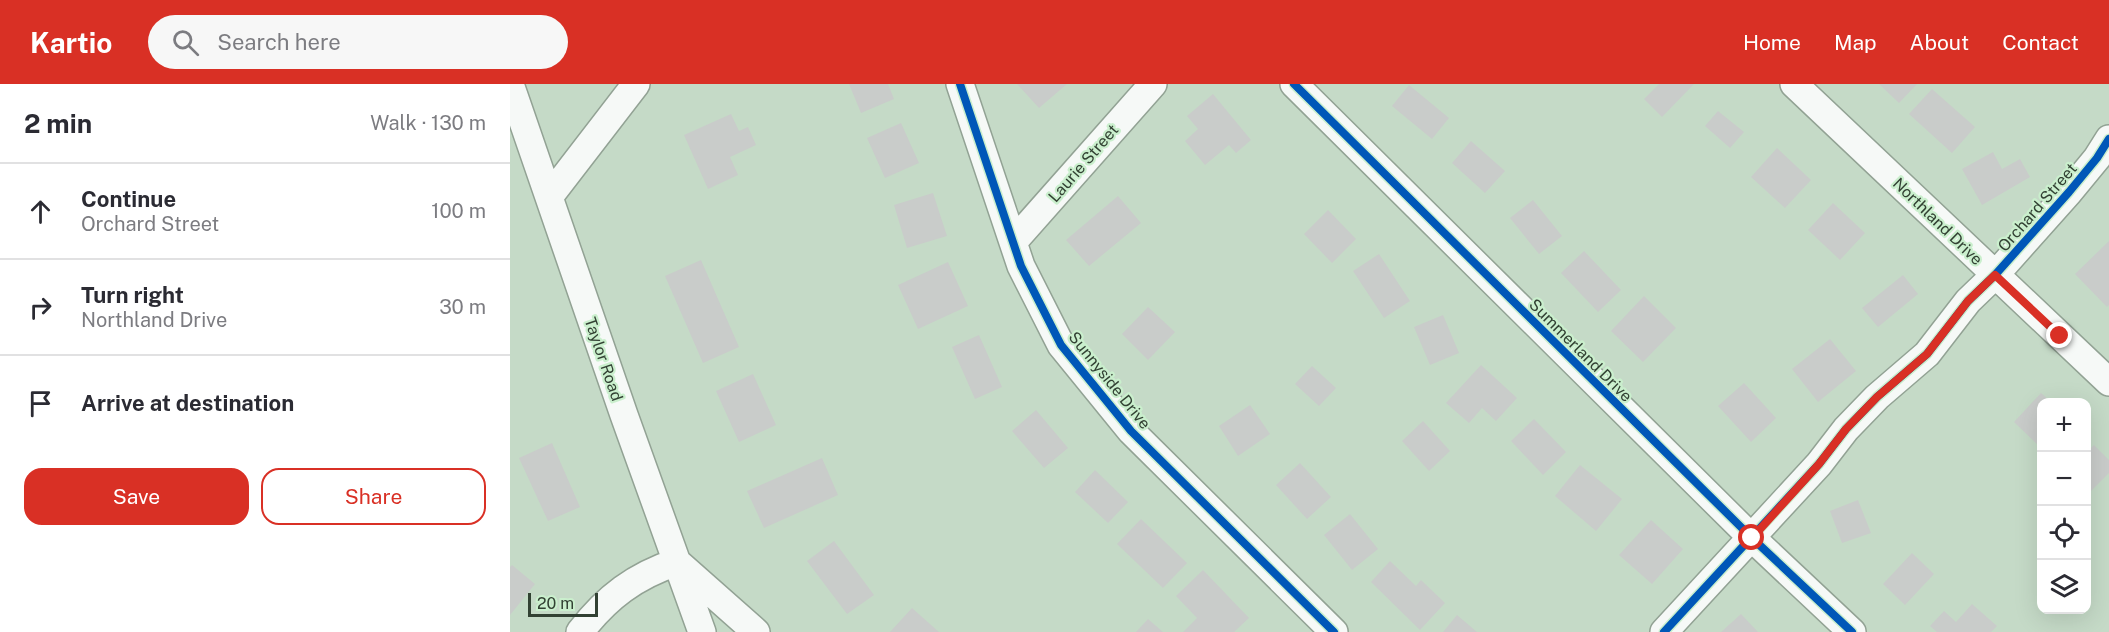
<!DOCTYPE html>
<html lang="en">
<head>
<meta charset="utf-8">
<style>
	:root { --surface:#fff; --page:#f7f7f7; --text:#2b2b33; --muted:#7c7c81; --line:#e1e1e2; --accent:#d93025 }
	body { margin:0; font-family:"Public Sans",sans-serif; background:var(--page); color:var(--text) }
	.controls { position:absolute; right:18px; bottom:18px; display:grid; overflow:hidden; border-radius:12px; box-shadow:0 6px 24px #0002 }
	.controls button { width:54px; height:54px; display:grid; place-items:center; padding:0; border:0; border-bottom:2px solid var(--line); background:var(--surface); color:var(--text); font:30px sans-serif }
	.scale { position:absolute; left:18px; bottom:15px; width:70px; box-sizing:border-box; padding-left:6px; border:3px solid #324133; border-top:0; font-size:16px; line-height:21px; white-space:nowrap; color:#324133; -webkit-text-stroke:4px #caefcd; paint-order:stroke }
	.stop { position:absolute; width:18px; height:18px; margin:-14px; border:4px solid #d93025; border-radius:50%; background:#fff }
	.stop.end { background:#d93025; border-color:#fff; box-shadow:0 2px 6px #0008 }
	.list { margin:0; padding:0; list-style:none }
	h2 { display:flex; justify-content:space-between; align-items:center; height:78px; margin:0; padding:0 24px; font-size:26px }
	h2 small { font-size:20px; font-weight:400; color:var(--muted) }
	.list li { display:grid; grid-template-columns:39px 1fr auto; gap:18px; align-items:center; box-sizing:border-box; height:96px; padding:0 24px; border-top:2px solid var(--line) }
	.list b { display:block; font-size:22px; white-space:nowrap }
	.list p { margin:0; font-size:20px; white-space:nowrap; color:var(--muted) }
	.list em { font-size:20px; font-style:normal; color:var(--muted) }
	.actions { display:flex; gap:12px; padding:18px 24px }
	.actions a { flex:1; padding:14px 0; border:2px solid var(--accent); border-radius:18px; text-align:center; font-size:21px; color:var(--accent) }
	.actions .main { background:var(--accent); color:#fff }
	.icon { flex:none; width:33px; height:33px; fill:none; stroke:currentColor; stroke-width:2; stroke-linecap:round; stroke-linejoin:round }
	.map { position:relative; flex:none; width:1599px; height:548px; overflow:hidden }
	header { display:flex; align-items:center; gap:36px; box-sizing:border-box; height:84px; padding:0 30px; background:var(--accent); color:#fff }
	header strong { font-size:28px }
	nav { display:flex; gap:33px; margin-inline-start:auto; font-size:21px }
	.search { width:420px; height:54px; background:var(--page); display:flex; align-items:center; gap:15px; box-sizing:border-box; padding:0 21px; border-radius:33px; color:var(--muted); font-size:22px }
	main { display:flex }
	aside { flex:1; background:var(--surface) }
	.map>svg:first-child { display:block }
</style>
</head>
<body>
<header>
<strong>Kartio</strong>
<div class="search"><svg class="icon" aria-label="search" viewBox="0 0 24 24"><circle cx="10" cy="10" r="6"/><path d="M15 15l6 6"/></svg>Search here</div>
<nav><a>Home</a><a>Map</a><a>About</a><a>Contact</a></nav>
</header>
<main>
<aside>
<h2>2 min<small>Walk · 130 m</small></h2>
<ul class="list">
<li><svg class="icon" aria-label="ahead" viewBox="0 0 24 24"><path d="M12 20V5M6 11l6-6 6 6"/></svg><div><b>Continue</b><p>Orchard Street</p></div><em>100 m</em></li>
<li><svg class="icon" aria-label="right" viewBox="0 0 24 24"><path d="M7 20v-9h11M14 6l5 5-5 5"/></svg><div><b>Turn right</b><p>Northland Drive</p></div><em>30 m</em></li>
<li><svg class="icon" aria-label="arrive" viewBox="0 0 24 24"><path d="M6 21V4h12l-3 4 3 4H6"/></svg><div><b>Arrive at destination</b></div></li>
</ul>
<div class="actions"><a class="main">Save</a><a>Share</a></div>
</aside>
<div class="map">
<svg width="1599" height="548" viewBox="0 0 1599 548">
	<rect width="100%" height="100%" fill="#c5dac7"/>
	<path fill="#c9ccca" d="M 339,0 L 378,0 L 384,15 L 351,29 Z
		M 507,0 L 557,0 L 529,24 Z
		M 1149,0 L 1184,0 L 1152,33 L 1134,15 Z
		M 1369,0 L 1407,0 L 1389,19 Z
		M 899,1 L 939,34 L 922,55 L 882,22 Z
		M 1422,5 L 1465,43 L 1442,69 L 1399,30 Z
		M 703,10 L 741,56 L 726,69 L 719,61 L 695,81 L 675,57 L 688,45 L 677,32 Z
		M 1208,27 L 1234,48 L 1220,64 L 1195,42 Z
		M 221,30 L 229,47 L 238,43 L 246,61 L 220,73 L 228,91 L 198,105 L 174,51 Z
		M 391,39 L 409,79 L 375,94 L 357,54 Z
		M 961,57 L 995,87 L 975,109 L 942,79 Z
		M 1267,64 L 1301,96 L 1275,124 L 1241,93 Z
		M 1483,68 L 1492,85 L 1510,75 L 1520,93 L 1472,121 L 1452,85 Z
		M 423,109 L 437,152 L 397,164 L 384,121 Z
		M 608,112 L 631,139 L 579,182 L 556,156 Z
		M 1023,116 L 1052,152 L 1029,170 L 1000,134 Z
		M 1323,119 L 1355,149 L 1330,176 L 1298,146 Z
		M 818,126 L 846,155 L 822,179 L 794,150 Z
		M 1599,157 L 1599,221 L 1597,223 L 1565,190 Z
		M 1074,167 L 1111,206 L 1088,228 L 1051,189 Z
		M 869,170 L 900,217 L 874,234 L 843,187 Z
		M 191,176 L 229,263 L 193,279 L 155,192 Z
		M 438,178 L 458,222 L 408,245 L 388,201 Z
		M 1393,191 L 1408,210 L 1368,243 L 1352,224 Z
		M 1134,212 L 1166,244 L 1133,278 L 1101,247 Z
		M 638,223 L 665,248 L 638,276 L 612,250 Z
		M 933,231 L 949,269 L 920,281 L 904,243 Z
		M 469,251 L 492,303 L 465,315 L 442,263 Z
		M 1320,255 L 1346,287 L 1308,318 L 1282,285 Z
		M 971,281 L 1007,314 L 986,337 L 972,324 L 959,339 L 936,319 Z
		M 802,282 L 826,304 L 809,322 L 785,300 Z
		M 243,290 L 266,341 L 229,358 L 206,307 Z
		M 1234,299 L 1266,334 L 1241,358 L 1208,322 Z
		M 1531,309 L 1541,318 L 1532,318 L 1530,363 L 1504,338 Z
		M 740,321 L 760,350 L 728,372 L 709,342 Z
		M 526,326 L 558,364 L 534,384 L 502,347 Z
		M 1024,335 L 1056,368 L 1033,391 L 1001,357 Z
		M 913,337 L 940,367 L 919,387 L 892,357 Z
		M 42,359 L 70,423 L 38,437 L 9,374 Z
		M 1584,361 L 1599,376 L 1599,389 L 1580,408 L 1576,405 L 1576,369 Z
		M 312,374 L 328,411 L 254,444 L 237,407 Z
		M 790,379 L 821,413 L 797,435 L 766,401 Z
		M 1070,381 L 1112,415 L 1086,447 L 1045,412 Z
		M 585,386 L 618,418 L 598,439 L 565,408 Z
		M 1348,416 L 1361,449 L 1332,459 L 1320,427 Z
		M 840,430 L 868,465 L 842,486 L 814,451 Z
		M 631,435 L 677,479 L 653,504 L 607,460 Z
		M 1141,436 L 1173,465 L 1142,500 L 1109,471 Z
		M 324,457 L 364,511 L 337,530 L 297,477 Z
		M 1402,469 L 1424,490 L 1395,521 L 1373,500 Z
		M 880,477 L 906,502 L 911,496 L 935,519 L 910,546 L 861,498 Z
		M 2,481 L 25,500 L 0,531 L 0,483 Z
		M 693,486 L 739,534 L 724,548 L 673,548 L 687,534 L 666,512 Z
		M 1462,520 L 1487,542 L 1481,548 L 1427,548 L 1420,542 L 1434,527 L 1446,538 Z
		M 402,524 L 429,548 L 380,548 Z
		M 1231,530 L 1248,548 L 1211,548 Z
		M 947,531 L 967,548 L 933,548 Z
		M 638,535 L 653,548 L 626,548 Z"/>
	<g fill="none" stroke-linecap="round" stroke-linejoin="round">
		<g stroke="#92a294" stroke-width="30">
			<path id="minor" d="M 0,0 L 114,331 L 192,548
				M 450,0 L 511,182 L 551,261 L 621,347 L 824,548
				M 784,0 L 1242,454 L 1342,548
				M 1284,0 L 1599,298
				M 39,113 L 126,0
				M 504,157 L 643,0
				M 70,548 C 97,513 125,492 167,478 L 246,548
				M 1154,548 L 1309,380 L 1336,345 L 1367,313 L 1417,270 L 1458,217 L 1485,191 L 1559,108 L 1587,74 L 1599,55"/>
		</g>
		<use href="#minor" stroke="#f6f9f7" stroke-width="27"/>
		<g stroke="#caefcd" stroke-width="11">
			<path id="cycleway" d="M 450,0 L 511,182 L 551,261 L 621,347 L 824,548
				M 784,0 L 1242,454 L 1342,548
				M 1154,548 L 1309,380 L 1336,345 L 1367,313 L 1417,270 L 1458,217 L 1485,191 L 1559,108 L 1587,74 L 1599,55"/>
		</g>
		<use href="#cycleway" stroke="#0057b8" stroke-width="8"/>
	</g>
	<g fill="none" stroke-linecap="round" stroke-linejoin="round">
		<path stroke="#d93025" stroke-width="8" d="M 1242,454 L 1309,380 L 1336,345 L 1367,313 L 1417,270 L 1458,217 L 1485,191 L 1550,252"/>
	</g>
	<g text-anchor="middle" stroke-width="4.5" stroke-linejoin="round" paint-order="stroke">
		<g font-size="16" fill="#324133" stroke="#caefcd">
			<text transform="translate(573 79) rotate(-49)" y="6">Laurie Street</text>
			<text transform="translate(1527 123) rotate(-49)" y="6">Orchard Street</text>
			<text transform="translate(1428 137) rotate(44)" y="6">Northland Drive</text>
			<text transform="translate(1071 266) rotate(45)" y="6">Summerland Drive</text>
			<text transform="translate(94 275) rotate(71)" y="6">Taylor Road</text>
			<text transform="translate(600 296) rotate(51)" y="6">Sunnyside Drive</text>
		</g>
	</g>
</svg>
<div class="controls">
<button>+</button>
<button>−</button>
<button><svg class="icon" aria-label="locate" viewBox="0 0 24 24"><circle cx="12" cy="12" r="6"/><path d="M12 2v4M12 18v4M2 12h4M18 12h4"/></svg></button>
<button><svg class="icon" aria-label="layers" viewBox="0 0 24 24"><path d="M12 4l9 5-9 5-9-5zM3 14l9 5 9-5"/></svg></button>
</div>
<div class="scale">20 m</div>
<div class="stop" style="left:1242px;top:454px"></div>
<div class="stop end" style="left:1550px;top:252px"></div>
</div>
</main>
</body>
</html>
